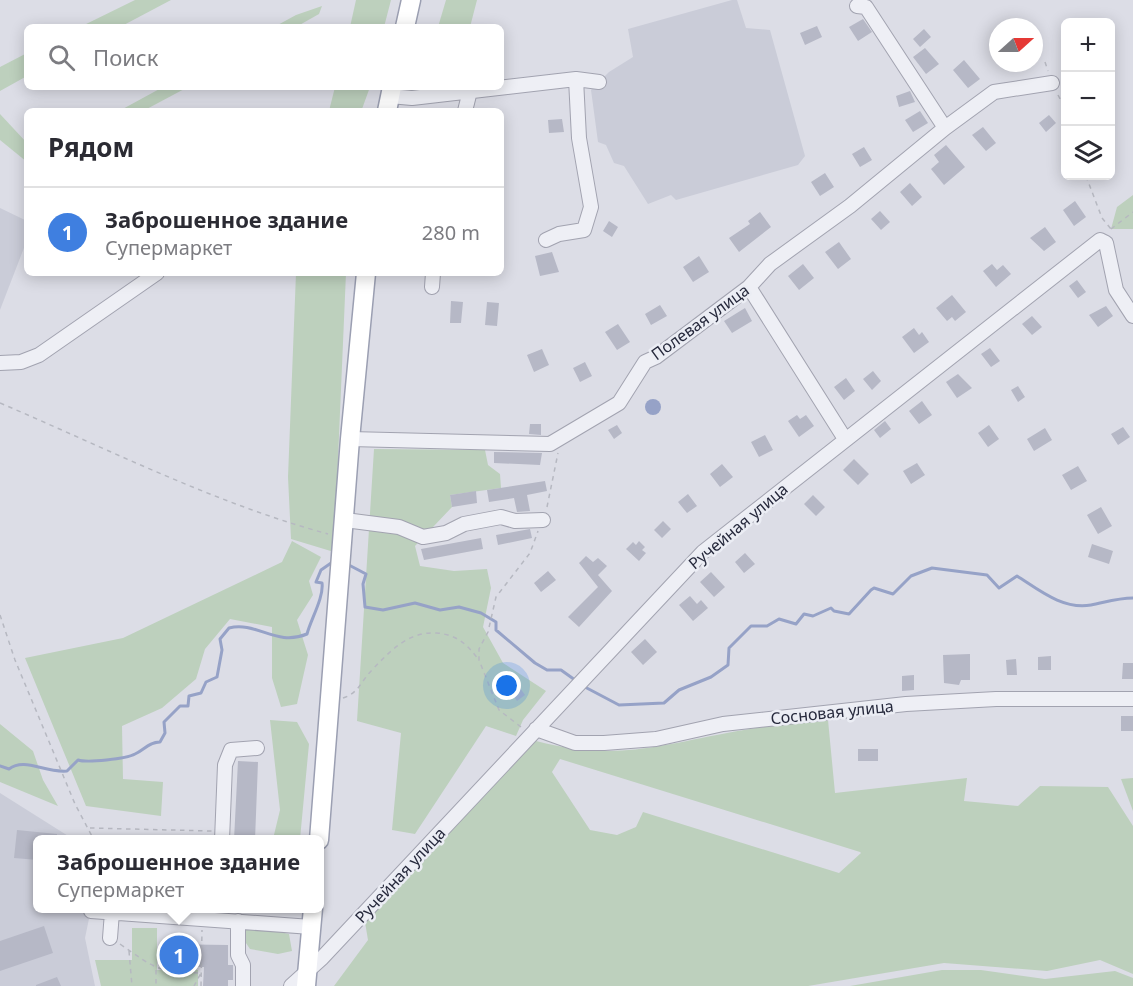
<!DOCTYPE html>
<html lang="ru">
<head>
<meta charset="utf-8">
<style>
	:root { --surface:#fff; --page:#f7f7f7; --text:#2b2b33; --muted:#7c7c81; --line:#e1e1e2; --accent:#cd4b3f }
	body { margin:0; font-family:"Noto Sans",sans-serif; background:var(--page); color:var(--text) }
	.controls { position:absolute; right:18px; top:18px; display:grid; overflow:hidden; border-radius:9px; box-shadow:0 3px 15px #0003 }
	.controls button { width:54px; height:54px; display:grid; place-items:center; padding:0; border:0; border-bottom:2px solid var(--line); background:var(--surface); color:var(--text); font:30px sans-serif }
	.compass { position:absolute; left:989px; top:18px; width:54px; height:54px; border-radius:50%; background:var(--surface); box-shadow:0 3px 15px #0003; rotate:69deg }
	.you { position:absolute; left:507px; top:686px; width:21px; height:21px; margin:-15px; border:4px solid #fff; border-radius:50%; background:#1a73e8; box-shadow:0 0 0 9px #1a73e833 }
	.badge { display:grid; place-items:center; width:39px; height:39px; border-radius:50%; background:var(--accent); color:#fff; font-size:20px; font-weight:700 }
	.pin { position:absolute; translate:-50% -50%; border:3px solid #fff; box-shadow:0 2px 6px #0006 }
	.popup { position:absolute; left:33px; top:835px; width:291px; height:78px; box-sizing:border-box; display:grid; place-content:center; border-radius:9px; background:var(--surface); filter:drop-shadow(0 2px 4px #0005); font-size:20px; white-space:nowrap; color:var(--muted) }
	.popup b { font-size:22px; color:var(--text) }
	.popup::after { content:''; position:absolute; left:50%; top:100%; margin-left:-12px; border:12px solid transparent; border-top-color:var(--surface) }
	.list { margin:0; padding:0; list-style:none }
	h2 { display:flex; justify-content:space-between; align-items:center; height:78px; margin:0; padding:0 24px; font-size:26px }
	h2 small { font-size:20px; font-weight:400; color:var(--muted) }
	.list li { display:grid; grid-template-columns:39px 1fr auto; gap:18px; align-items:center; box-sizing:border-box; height:90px; padding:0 24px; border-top:2px solid var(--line) }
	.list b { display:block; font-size:22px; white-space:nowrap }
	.list p { margin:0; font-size:20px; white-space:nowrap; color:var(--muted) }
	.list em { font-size:20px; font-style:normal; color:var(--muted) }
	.icon { flex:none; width:33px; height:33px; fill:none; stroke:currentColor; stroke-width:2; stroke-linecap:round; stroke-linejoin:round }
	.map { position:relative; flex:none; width:1133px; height:986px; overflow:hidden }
	.search { position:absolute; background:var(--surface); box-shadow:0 3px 15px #0003; left:24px; top:24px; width:480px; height:66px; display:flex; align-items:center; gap:15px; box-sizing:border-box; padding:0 21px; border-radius:9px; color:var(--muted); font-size:22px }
	.panel { position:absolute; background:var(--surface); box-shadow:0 3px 15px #0003; left:24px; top:108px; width:480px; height:168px; border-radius:9px }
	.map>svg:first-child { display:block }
</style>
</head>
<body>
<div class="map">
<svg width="1133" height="986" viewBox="0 0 1133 986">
	<rect width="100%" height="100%" fill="#dcdde6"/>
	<path fill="#caccd8" d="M 732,0 L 737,0 L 746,28 L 770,30 L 805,156 L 798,165 L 676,200 L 671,195 L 648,204 L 624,166 L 614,163 L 606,145 L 598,142 L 591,90 L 609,72 L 633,57 L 628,29 Z
		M 0,208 L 27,221 L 27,240 L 0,310 Z
		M 0,793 L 73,839 L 38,840 L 38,908 L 91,909 L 85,938 L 95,986 L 0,986 Z"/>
	<path fill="#bdd0bd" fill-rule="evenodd" d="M 135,0 L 171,0 L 120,27 L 80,27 Z
		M 356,0 L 391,0 L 384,27 L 350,27 Z
		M 446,0 L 477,0 L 470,27 L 438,27 Z
		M 322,6 L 319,14 L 296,27 L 274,27 L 296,15 Z
		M 27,53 L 27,76 L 0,91 L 0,67 Z
		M 163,87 L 188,87 L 143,111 L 119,111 Z
		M 335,87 L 370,87 L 362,109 L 329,111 Z
		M 0,114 L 27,143 L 27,162 L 0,140 Z
		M 1133,195 L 1133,229 L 1111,229 L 1117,207 Z
		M 296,273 L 346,273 L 334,552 L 291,539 L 288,477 Z
		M 374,449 L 485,450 L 488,465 L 500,474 L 501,488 L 450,495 L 452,507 L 415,546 L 420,566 L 454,571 L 487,569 L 491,588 L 483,627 L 503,663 L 546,691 L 523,720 L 516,736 L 486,726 L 415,834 L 392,830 L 401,733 L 357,721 Z
		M 292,541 L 321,557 L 309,581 L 313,595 L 297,620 L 308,655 L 297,704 L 281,707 L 272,678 L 272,627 L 230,619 L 205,649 L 196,679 L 162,708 L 122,726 L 123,779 L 163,782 L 161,816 L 86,806 L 25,658 L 123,638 L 282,562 Z
		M 270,720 L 297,722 L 309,744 L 300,839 L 273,839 L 280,810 Z
		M 828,720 L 835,793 L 967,778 L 964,801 L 1018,806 L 1040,786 L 1108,787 L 1133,826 L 1133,974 L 1100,960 L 1047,971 L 944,963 L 808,986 L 334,986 L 368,940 L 365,922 L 536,741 C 612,761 653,747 727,733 C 760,726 795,724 828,720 ZM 560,759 L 860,852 L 861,853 L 839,873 L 643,812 L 636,827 L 617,835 L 590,830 L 552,772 Z
		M 0,724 L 33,751 L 43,780 L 58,806 L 0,782 Z
		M 1133,778 L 1133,811 L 1121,779 Z
		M 132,928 L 157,928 L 157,970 L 198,970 L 198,986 L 101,986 L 95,960 L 132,960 Z
		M 246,930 L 270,930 L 289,934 L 292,951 L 278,954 L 250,949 L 244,940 Z
		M 942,970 L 981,970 L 1045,979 L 1115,971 L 1133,978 L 1133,986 L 850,986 Z"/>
	<path fill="#96a2c7" d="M645 407a8 8 0 1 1 16 0a8 8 0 1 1-16 0Z"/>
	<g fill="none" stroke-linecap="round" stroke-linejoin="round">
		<path stroke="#96a2c7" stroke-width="3" d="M 347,564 L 366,574 L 363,584 L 365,607 L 383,610 L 415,603 L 440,610 L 459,607 L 481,613 L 496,622 L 496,630 L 535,663 L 547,670 L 561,670 L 575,680
			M 583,686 L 619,705 L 664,703 L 679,690 L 711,677 L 728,665 L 729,648 L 751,626 L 767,626 L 779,619 L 796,624 L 804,614 L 813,616 L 831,608 L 834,611 L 849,614 L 871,590 L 874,588 L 893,594 L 911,576 L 932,568 L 987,575 L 999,588 L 1017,576 C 1039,590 1063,610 1091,605 C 1106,602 1118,598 1133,598
			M 0,766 L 9,769 C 25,757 44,773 67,771 L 78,760 C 87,763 126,759 135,754 C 144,750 149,742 160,742 L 165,733 L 164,722 L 180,706 L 188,706 L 189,696 L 201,693 L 206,682 L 217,677 L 222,650 L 220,639 L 229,628 C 257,621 276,647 307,634 C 311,619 324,597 322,583 L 316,582 L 321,570 L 334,561"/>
	</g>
	<path fill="#b6b8c6" d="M 863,19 L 872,32 L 858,41 L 849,27 Z
		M 817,26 L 822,37 L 805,45 L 800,33 Z
		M 924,29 L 931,37 L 920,47 L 913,39 Z
		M 925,48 L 939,64 L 926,74 L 913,57 Z
		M 964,60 L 980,79 L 968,88 L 953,70 Z
		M 910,91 L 915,102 L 899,107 L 896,96 Z
		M 920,111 L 928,123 L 913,132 L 905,120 Z
		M 1049,115 L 1056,123 L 1046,132 L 1039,123 Z
		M 562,119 L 564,132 L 549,133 L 548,120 Z
		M 983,127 L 996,143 L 986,151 L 972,135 Z
		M 946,145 L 965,167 L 944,185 L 931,169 L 939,162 L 934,155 Z
		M 864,147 L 872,160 L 860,167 L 852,154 Z
		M 825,173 L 834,187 L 820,196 L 811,182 Z
		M 910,183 L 922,197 L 912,206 L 900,192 Z
		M 1075,201 L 1086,217 L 1074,226 L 1063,210 Z
		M 880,211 L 890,222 L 881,230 L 871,219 Z
		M 760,212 L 771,227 L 739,252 L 729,238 L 750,224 L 748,221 Z
		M 609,221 L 618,227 L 612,237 L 603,231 Z
		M 1045,227 L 1056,242 L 1044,251 L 1030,238 Z
		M 839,242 L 851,259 L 838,269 L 825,252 Z
		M 552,252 L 559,272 L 540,276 L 535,256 Z
		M 699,256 L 709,272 L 693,282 L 683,267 Z
		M 803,264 L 814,278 L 799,290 L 788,276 Z
		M 992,264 L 997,270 L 1003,265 L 1011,274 L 996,287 L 983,271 Z
		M 1077,280 L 1086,292 L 1078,298 L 1069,286 Z
		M 952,295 L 966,312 L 955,321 L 952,317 L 947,321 L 936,308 Z
		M 451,301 L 463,302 L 461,323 L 450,323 Z
		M 487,302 L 499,303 L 497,326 L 485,325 Z
		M 660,305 L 667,316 L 651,325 L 645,314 Z
		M 1106,306 L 1113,316 L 1098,327 L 1089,315 Z
		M 745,308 L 752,321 L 732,333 L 724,321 Z
		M 1032,316 L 1042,327 L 1032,335 L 1022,324 Z
		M 618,324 L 630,342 L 617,350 L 605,332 Z
		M 914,328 L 919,335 L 922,332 L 929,342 L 914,353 L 902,337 Z
		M 990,348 L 1000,361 L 991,367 L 981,354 Z
		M 542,349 L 549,365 L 534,372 L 527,355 Z
		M 585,362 L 592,376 L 580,382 L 573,368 Z
		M 873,371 L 881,381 L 872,390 L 863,379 Z
		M 958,374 L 972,388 L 957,398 L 946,382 Z
		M 846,378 L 855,391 L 844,400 L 834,387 Z
		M 1018,386 L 1025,397 L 1018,402 L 1011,390 Z
		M 922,401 L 932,415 L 919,424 L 909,411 Z
		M 797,415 L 800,419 L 806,415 L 814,426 L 799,437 L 788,421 Z
		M 885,421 L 891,429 L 880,438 L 874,430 Z
		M 530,424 L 541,424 L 541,435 L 529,434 Z
		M 617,425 L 622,433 L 614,439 L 608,430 Z
		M 989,425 L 999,439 L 988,447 L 978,433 Z
		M 1123,427 L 1130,437 L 1118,445 L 1111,434 Z
		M 1045,428 L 1052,440 L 1034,451 L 1027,439 Z
		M 765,435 L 773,450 L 759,457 L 751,442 Z
		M 494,452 L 542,453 L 540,465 L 494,463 Z
		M 854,459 L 869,474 L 858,485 L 843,470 Z
		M 917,463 L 925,475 L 911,484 L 903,471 Z
		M 722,464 L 733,477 L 720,487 L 710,474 Z
		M 1078,466 L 1087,481 L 1071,490 L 1062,475 Z
		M 545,481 L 547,491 L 527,495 L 530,511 L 517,512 L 514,498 L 489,502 L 487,490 Z
		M 476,491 L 477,503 L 452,507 L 450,495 Z
		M 688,494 L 697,506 L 687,513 L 678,502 Z
		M 813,495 L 825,507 L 816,516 L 804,504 Z
		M 1101,507 L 1112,526 L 1098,534 L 1087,515 Z
		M 663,521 L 671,529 L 662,538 L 654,530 Z
		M 530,529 L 532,538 L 498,545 L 496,535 Z
		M 481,538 L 483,549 L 424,560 L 421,549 Z
		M 639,541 L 645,547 L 642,550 L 646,553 L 639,561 L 626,549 L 633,542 L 636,545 Z
		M 1092,544 L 1113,551 L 1109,564 L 1088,557 Z
		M 745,553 L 755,564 L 744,573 L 735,562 Z
		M 586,556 L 593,562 L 598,558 L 607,566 L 598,575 L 612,591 L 579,627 L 568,617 L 598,587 L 579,563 Z
		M 548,571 L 556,580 L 541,592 L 534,583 Z
		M 711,572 L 725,587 L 714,597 L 700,582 Z
		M 690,596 L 697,604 L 701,600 L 708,608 L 693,621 L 679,605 Z
		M 645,639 L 657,652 L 643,665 L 631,652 Z
		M 970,654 L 970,680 L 961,680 L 959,685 L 944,683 L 943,655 Z
		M 1051,656 L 1051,670 L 1038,670 L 1038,657 Z
		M 1016,659 L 1017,675 L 1007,675 L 1006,660 Z
		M 1123,663 L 1133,663 L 1133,679 L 1122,679 Z
		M 914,675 L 914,690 L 902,691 L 902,676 Z
		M 520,688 L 525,695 L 517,701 L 512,694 Z
		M 1121,716 L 1133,716 L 1133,731 L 1121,731 Z
		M 858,749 L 878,749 L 878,761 L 858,761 Z
		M 238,761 L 258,762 L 255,840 L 234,840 Z
		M 17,830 L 57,834 L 57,840 L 38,840 L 38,860 L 14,858 Z
		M 44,926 L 53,953 L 0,971 L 0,941 Z
		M 160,944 L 228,945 L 228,965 L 233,965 L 233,980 L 228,980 L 228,986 L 203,986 L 204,967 L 160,967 Z
		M 57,977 L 61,986 L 36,986 L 36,985 Z"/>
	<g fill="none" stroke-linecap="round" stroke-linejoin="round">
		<g stroke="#a2a3b0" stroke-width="16">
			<path id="minor" d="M 857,6 L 866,7 L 945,128
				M 390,96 L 412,98 L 576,79 L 599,82
				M 465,111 L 470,91
				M 546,240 L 559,234 L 584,230 L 591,207 L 579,138 L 576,79
				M 432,287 L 433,273
				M 749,287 L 845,439
				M 0,363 L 21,362 L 39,355 L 157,273
				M 350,439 L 550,444 L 619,403 L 645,362 L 656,357 L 749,287 L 770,264 L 850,206 L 945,128 L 994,92 L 1052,83
				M 345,520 L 399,527 L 423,537 L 446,533 L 464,524 L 501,517 L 515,521 L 543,520
				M 536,729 L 575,743 L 604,743 L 656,739 L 723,724 L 906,704 L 996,699 L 1133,699
				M 222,840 L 225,765 L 231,750 L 257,748
				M 91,911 L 311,927
				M 238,921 L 238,955 L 243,965 L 243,986
				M 110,938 L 112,912
				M 291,986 L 322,958 L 703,552 L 1100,240 L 1106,243 L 1116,290 L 1133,316"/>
		</g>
		<g stroke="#9b9fb2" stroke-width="21">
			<path id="major" d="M 405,27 L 411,0
				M 387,111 L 392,87
				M 319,840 L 350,439 L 366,273
				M 306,986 L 313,908"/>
		</g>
		<path stroke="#b6b8c1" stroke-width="1.5" stroke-dasharray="4.5 4.5" stroke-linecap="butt" d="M 1045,62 L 1048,71
			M 1058,95 L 1066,110
			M 1086,176 L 1102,218 L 1111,229
			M 1111,229 L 1133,212
			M 0,403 C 108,449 214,503 328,534
			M 547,507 L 558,453
			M 0,615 L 15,660 L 75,804 L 94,840
			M 343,698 C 359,693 361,681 372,670 C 391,650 409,631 437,633 C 457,635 467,644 478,659
			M 521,727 L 499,710 L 479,660 L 479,649 L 488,632 L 496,597 L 530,553 L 538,531
			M 90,828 L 212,831
			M 120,944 C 156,969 157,972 201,973 L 194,986
			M 129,951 L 132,986
			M 156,970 L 156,986
			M 201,986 L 202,930"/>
		<use href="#minor" stroke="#eeeff5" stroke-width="14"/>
		<use href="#major" stroke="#fff" stroke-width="18"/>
	</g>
	<g text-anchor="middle" stroke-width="5" stroke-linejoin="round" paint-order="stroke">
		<g font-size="16" fill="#26293c" stroke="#ebedf4">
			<text transform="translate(700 322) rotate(-36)" y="6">Полевая улица</text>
			<text transform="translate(738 526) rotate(-40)" y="6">Ручейная улица</text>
			<text transform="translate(832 712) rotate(-6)" y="6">Сосновая улица</text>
			<text transform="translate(400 875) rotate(-47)" y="6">Ручейная улица</text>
		</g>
	</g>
</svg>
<div class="controls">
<button>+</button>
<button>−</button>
<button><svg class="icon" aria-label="layers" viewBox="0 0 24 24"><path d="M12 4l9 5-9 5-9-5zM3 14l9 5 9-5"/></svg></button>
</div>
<svg class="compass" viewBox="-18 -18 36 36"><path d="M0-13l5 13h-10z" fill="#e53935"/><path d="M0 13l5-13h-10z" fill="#7c7c81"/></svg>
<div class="you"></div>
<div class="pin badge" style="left:179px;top:955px;background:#3f7fe0">1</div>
<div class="popup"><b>Заброшенное здание</b>Супермаркет</div>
<div class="search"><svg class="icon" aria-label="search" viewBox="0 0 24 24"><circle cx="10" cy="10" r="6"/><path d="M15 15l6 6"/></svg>Поиск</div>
<section class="panel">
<h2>Рядом<small></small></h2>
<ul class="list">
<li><span class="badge" style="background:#3f7fe0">1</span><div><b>Заброшенное здание</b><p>Супермаркет</p></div><em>280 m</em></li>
</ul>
</section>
</div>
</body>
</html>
